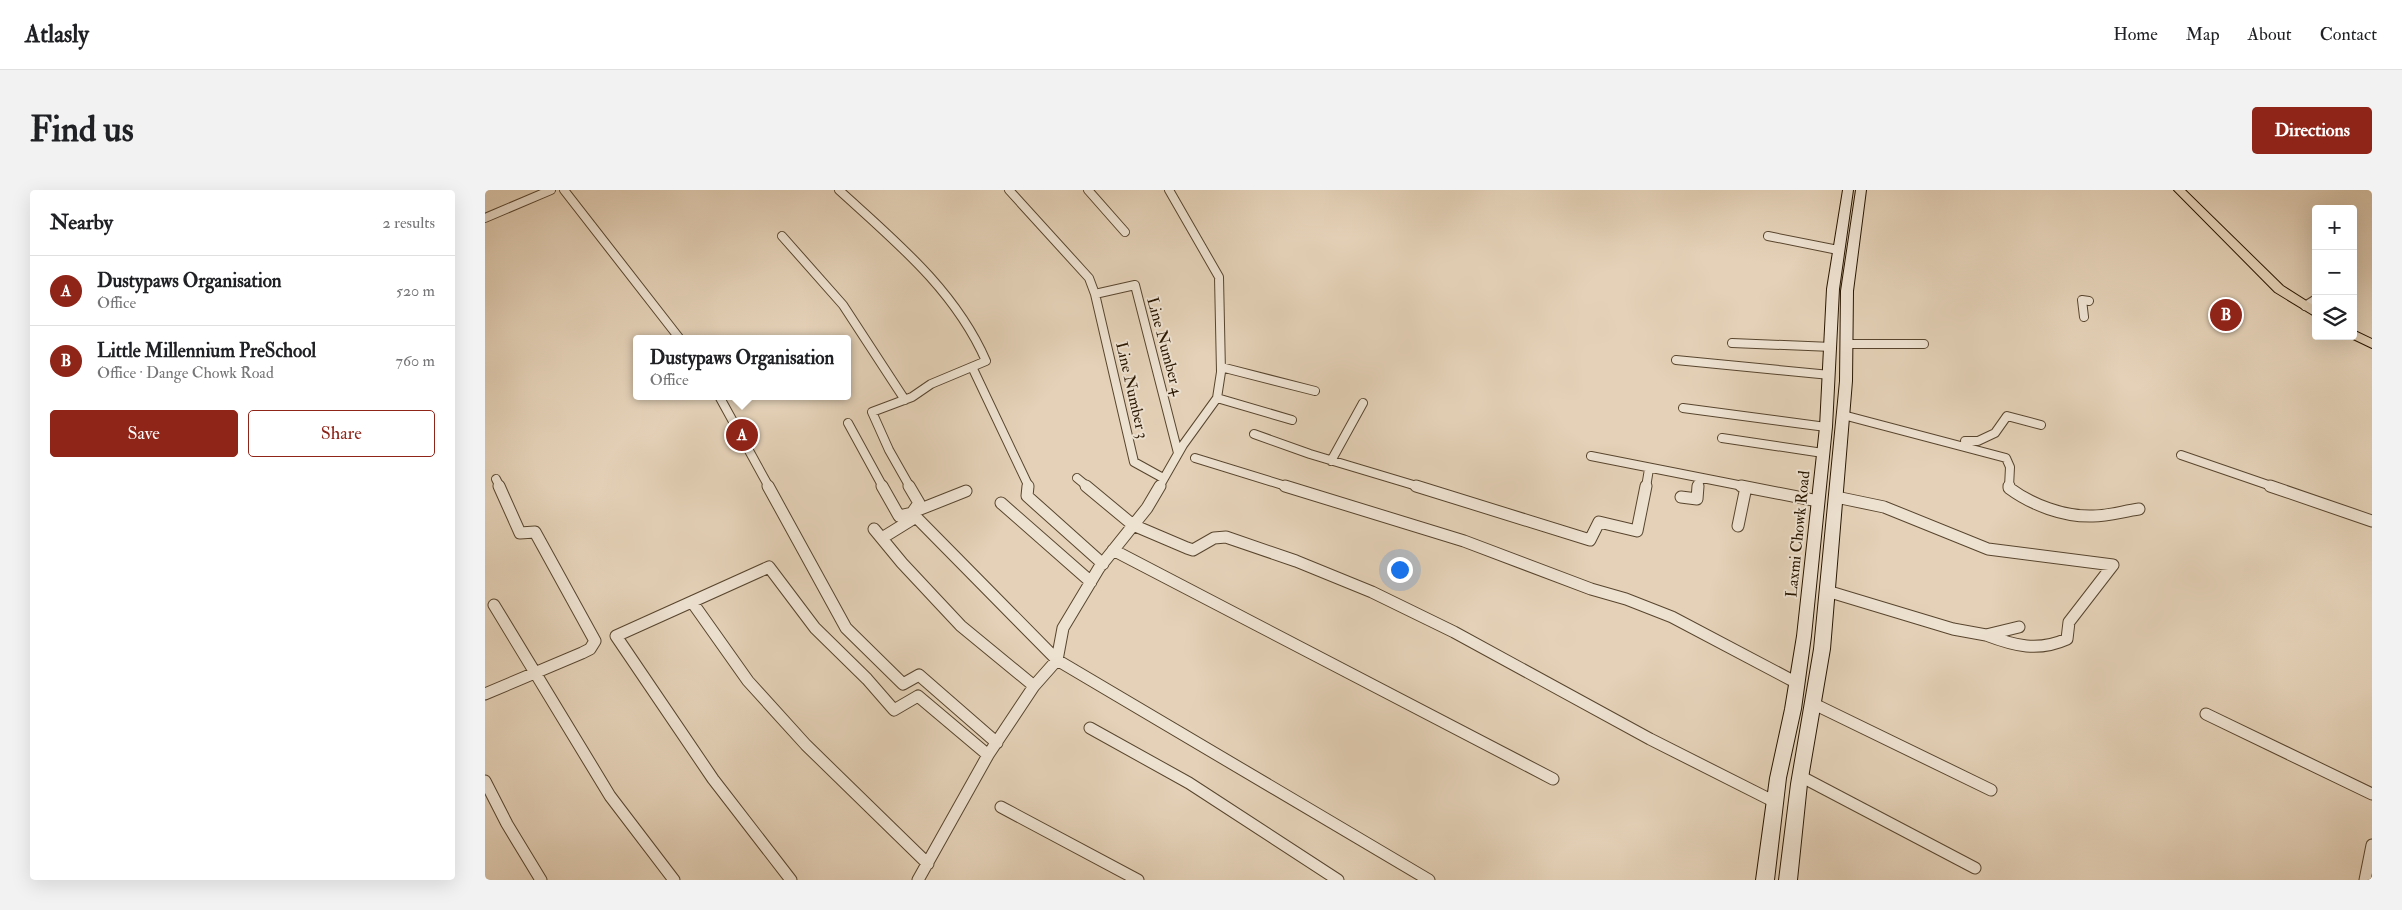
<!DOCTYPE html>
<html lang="en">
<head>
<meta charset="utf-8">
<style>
	:root { --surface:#fff; --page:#f2f2f2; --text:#202124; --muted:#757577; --line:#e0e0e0; --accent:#8f2418 }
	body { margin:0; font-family:"IM FELL Double Pica",serif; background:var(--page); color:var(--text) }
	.controls { position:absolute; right:15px; top:15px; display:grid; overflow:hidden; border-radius:5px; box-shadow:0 5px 20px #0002 }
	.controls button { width:45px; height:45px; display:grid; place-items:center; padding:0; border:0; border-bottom:1px solid var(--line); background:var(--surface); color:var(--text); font:25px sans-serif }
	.you { position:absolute; left:914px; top:379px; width:18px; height:18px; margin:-12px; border:4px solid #fff; border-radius:50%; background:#1a73e8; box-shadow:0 0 0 8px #1a73e833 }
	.badge { display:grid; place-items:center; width:32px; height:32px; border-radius:50%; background:var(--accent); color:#fff; font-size:16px; font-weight:700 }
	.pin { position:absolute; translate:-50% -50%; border:2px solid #fff; box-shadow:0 1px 5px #0006 }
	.popup { position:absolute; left:148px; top:145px; width:218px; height:65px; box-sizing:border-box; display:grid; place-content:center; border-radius:5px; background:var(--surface); filter:drop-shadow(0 1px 4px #0005); font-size:16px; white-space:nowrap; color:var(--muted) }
	.popup b { font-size:19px; color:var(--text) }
	.popup::after { content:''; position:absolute; left:50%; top:100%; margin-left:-10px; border:10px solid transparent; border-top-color:var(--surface) }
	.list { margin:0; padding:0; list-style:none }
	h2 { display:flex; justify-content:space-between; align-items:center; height:65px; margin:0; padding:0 20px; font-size:21px }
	h2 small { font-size:16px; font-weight:400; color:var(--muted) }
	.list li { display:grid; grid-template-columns:32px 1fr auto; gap:15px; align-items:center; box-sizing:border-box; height:70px; padding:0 20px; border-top:1px solid var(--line) }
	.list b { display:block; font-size:19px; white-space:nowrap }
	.list p { margin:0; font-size:16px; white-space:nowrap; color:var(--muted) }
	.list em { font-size:16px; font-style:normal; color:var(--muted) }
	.actions { display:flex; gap:10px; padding:15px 20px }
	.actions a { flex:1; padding:11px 0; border:1px solid var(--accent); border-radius:5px; text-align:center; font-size:18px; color:var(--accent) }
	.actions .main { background:var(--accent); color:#fff }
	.icon { flex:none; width:28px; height:28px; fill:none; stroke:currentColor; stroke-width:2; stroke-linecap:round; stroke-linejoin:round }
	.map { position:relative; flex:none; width:1887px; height:690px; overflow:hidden; border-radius:5px }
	header { display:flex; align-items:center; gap:30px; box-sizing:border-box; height:70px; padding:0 25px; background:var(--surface); border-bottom:1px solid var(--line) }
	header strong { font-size:24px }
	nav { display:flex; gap:28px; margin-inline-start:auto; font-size:18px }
	.intro { display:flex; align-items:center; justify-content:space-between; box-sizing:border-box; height:120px; padding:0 30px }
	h1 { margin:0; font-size:35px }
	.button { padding:12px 22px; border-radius:5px; background:var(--accent); color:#fff; font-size:18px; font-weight:700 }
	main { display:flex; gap:30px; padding:0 30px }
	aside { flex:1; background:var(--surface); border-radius:5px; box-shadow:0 5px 20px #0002 }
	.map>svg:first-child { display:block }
</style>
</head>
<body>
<header>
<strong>Atlasly</strong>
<nav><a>Home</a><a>Map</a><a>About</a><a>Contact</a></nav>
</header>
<div class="intro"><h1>Find us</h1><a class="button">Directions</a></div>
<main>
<aside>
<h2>Nearby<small>2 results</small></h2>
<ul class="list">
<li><span class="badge">A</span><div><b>Dustypaws Organisation</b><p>Office</p></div><em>520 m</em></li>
<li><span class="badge">B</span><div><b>Little Millennium PreSchool</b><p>Office · Dange Chowk Road</p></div><em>760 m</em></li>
</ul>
<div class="actions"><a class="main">Save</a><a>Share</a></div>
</aside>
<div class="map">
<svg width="1887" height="690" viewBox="0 0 1887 690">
	<rect width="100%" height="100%" fill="#e4d1b7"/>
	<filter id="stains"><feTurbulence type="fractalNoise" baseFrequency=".004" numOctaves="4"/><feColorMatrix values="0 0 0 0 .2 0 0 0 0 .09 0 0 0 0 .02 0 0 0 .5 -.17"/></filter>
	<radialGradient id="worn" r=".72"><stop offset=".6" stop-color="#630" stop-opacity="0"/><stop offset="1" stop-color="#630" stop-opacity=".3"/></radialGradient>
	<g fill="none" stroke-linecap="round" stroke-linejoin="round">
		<g stroke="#58452e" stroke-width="10">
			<path id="minor-far1" d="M 79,0 L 195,149
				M 354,0 C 410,51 470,100 501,171 L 446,194 L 427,207 L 387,222 L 404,260 L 425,297
				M 524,0 L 604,88 L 610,104 L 649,272 L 678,288
				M 603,0 L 640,42
				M 0,28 L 66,0
				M 297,46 L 358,115 L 420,210
				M 1283,46 L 1353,60
				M 610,104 L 650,95 L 693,263
				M 1820,116 L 1831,109
				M 1599,127 L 1597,110 L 1604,111
				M 1247,153 L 1347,157
				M 1361,154 L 1439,154
				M 1191,170 L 1345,185
				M 736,177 L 830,201
				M 489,181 L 544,297
				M 234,206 L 284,297
				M 732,208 L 807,230
				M 1198,218 L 1341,237
				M 1358,225 L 1521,268 L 1525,277 L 1524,297
				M 363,233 L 398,297
				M 769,244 L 825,264 L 935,297
				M 1237,248 L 1338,263
				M 1480,251 L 1493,251 L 1510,243 L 1522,226 L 1556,235
				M 1696,265 L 1789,297
				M 1106,266 L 1263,297
				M 710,268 L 804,297
				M 846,271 L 878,213
				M 592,288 L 603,297
				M 11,289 L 15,297
				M 674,297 L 698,255 L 732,208 L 736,182 L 734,87 L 684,0
				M 1161,297 L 1164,279
				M 1213,297 L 1214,288"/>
		</g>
		<g stroke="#58452e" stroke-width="13">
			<path id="minor" d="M 283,296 L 361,438 L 418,494 L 434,485 L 512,553
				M 397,296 L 414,326 L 427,323 L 572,470 L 944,690
				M 424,296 L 434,313 L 427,323
				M 543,296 L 542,306 L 618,374
				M 601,296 L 648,335 L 702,358 L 708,360 L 729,348 L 741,347 L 811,371 L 887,402 L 969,442 L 1165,549 L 1290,612
				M 800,296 L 979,351 L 1106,399 L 1141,409 L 1187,427 L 1312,493
				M 931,296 L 1105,350 L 1114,332 L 1152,341 L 1161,296
				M 1256,296 L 1333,311
				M 1524,296 L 1524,298 C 1547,315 1579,327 1608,326 C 1623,326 1639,321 1654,319
				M 1785,296 L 1887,331
				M 1196,307 L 1212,309 L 1213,296
				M 1351,307 L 1399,317 L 1503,359 L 1628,375 L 1584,432 L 1582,449 C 1553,462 1530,456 1501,445
				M 516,313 L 606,392
				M 428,322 L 481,301
				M 1253,336 L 1261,297
				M 389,339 L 417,373 L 476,436 L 549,496
				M 397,348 L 431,327
				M 628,360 L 1068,589
				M 1342,401 L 1468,439 L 1501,445 L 1534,437
				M 207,412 L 263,491 L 321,555 L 443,674
				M 9,415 L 125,606 L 189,690
				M 0,504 L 97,463 L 105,459 L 110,451 L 50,342 L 35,343 L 14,296
				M 1329,514 L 1506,600
				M 1721,524 L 1887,604
				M 605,538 L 704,593 L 853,690
				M 1315,586 L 1490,678
				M 0,591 L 22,634 L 56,690
				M 516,617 L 653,690
				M 306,690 L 228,589 L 131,446 L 284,377 L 330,438 L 382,489 L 409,520 L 433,506 L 503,565
				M 433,690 L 503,565 L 549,496 L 572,470 L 578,438 L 614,378 L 662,318 L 675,296
				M 1880,690 L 1887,655"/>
		</g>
		<g stroke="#291600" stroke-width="2">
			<path id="secondary" d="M 1358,0 L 1368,0 L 1354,99 L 1347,237 L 1326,446 L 1316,519 L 1301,588 L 1289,690 L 1271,690 L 1285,588 L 1300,519 L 1312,446 L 1335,237 L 1342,99 Z
				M 1371,0 L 1381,0 L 1368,101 L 1367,191 L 1345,459 L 1322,594 L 1312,690 L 1294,690 L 1306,594 L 1329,459 L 1355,191 L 1356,101 Z"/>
		</g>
		<g stroke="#291600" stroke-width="2">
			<path id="primary" d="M 1689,0 L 1700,0 L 1798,96 L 1831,117 L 1831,127 L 1790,102 Z
				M 1868,140 L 1887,149 L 1887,158 L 1864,147 L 1868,146 Z"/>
		</g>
		<use href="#minor-far1" stroke="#ede1d0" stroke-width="8"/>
		<use href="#minor" stroke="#ede1d0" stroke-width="11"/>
		<use href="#secondary" fill="#ede1d0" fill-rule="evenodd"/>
		<use href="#primary" fill="#e4d1b7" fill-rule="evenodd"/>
	</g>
	<g text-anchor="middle" stroke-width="4" stroke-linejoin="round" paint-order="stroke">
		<g font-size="16" fill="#291600" stroke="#ede1d0">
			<text transform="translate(681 156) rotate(75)" y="6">Line Number 4</text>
			<text transform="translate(648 200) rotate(77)" y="6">Line Number 3</text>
			<text transform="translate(1312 344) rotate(-84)" y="6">Laxmi Chowk Road</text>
		</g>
	</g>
	<rect width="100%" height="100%" filter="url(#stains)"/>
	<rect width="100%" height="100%" fill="url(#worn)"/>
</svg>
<div class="controls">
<button>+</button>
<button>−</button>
<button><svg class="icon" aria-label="layers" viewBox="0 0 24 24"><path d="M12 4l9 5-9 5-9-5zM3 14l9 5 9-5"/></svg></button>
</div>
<div class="you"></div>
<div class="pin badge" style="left:257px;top:245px">A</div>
<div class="popup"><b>Dustypaws Organisation</b>Office</div>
<div class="pin badge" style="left:1741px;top:125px">B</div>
</div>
</main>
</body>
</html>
